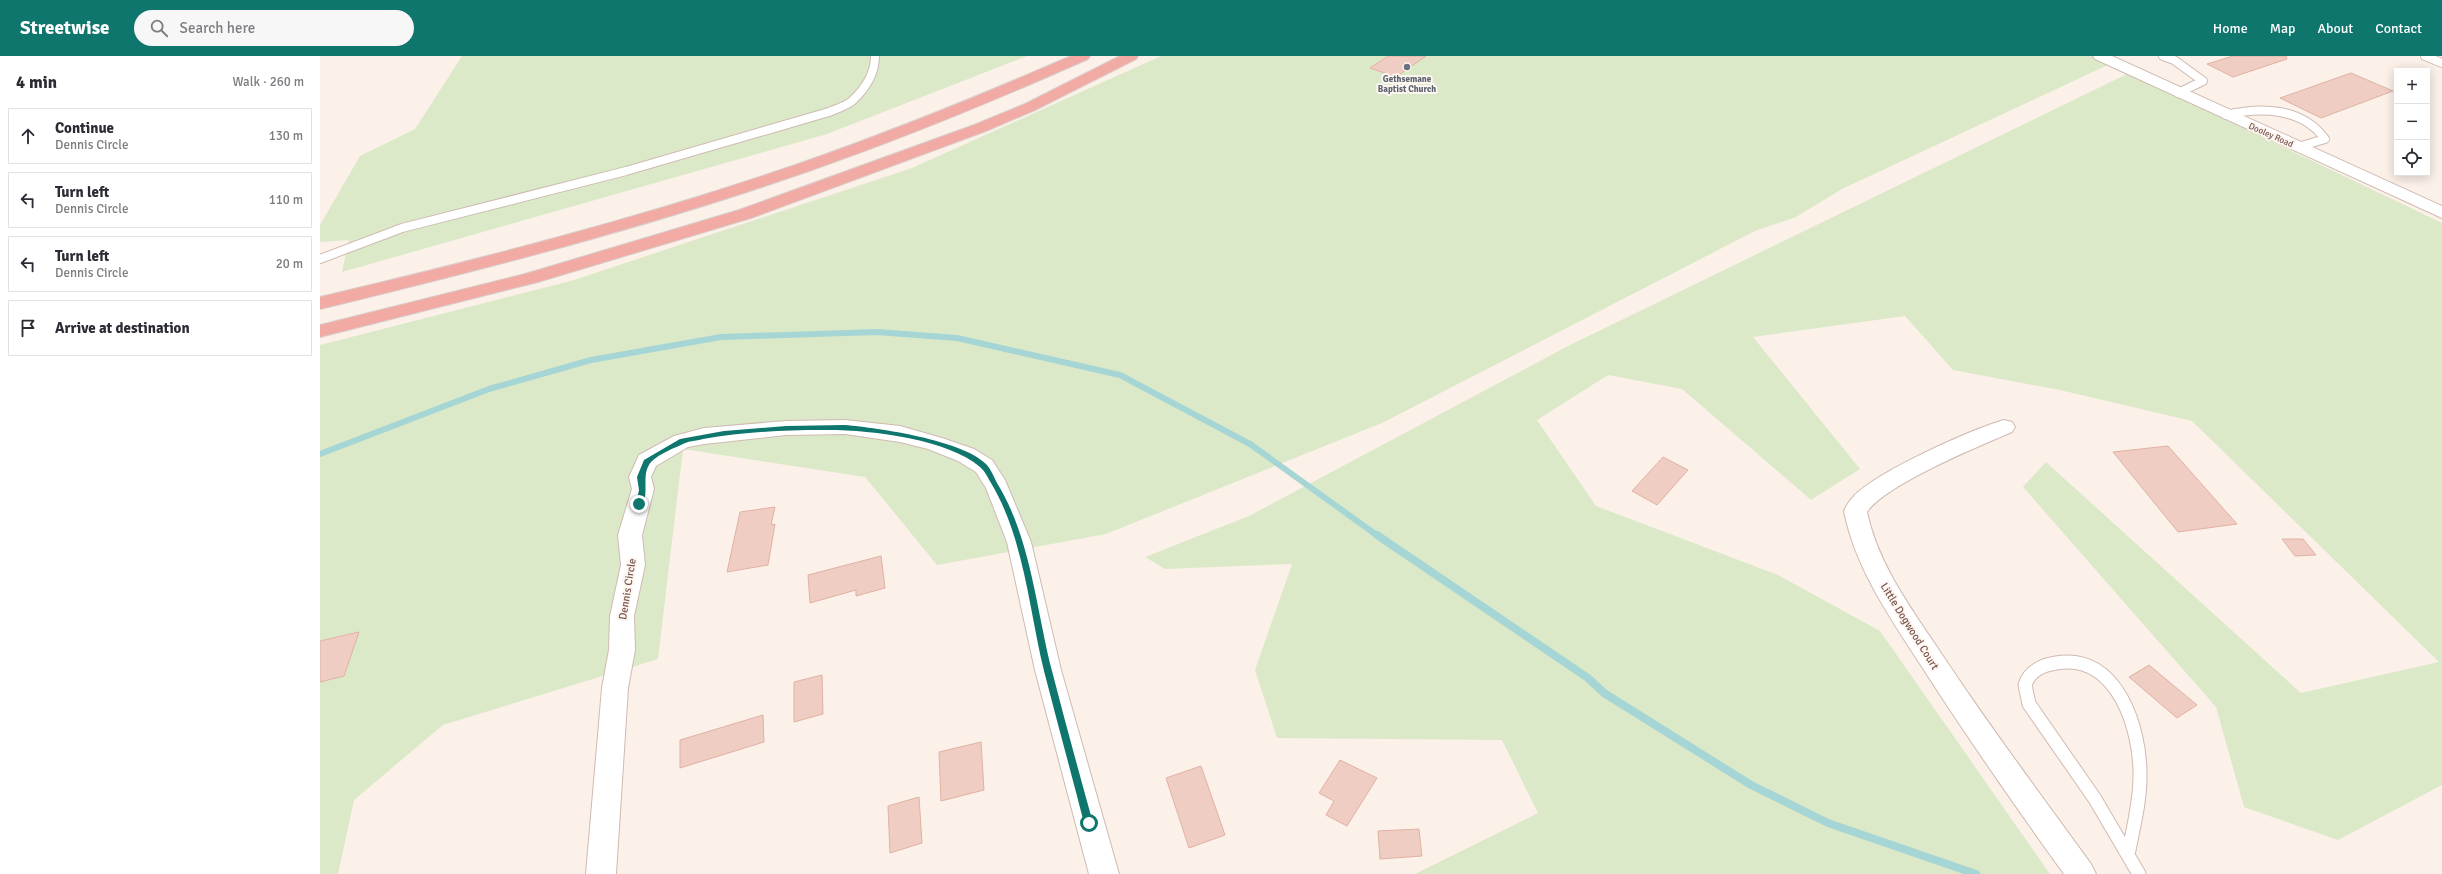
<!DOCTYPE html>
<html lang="en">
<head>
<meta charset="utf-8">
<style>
	:root { --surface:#fff; --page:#f7f7f7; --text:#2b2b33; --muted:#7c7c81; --line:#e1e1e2; --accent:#0f766e }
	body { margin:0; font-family:Signika,sans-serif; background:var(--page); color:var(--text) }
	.controls { position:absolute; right:12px; top:12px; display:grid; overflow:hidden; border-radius:0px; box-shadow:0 2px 10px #0003 }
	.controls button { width:36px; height:36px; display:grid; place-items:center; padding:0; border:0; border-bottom:1px solid var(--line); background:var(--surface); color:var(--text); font:20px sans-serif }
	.stop { position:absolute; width:12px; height:12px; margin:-9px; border:3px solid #0f766e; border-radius:50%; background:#fff }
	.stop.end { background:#0f766e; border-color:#fff; box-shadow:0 1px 4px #0008 }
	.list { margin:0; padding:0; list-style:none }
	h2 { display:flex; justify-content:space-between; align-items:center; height:52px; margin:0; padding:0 16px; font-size:17px }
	h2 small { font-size:13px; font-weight:400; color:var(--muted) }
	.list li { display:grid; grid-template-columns:26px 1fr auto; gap:12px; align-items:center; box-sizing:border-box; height:56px; margin:0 8px 8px; padding:0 8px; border:1px solid var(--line); border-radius:0px }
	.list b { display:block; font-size:15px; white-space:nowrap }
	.list p { margin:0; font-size:13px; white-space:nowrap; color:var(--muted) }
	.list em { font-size:13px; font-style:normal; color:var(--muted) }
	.icon { flex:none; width:22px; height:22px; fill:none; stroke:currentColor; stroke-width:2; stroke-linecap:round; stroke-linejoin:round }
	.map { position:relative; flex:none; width:2122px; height:818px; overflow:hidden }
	header { display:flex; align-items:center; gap:24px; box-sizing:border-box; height:56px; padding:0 20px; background:var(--accent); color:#fff }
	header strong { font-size:19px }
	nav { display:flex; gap:22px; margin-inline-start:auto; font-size:14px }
	.search { width:280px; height:36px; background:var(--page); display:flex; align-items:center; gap:10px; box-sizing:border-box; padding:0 14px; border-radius:22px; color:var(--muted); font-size:15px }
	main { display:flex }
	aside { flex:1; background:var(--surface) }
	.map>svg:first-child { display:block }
</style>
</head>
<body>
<header>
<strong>Streetwise</strong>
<div class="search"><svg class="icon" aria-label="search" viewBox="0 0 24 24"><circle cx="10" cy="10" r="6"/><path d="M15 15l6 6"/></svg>Search here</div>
<nav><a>Home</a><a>Map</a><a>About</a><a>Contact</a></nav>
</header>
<main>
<aside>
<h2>4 min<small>Walk · 260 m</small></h2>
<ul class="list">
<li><svg class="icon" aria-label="ahead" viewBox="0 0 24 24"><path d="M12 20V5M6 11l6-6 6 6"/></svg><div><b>Continue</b><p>Dennis Circle</p></div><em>130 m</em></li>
<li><svg class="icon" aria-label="left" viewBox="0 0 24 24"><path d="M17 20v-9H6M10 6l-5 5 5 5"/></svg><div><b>Turn left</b><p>Dennis Circle</p></div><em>110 m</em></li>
<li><svg class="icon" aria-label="left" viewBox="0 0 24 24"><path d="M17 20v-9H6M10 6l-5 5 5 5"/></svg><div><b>Turn left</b><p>Dennis Circle</p></div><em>20 m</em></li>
<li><svg class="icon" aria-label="arrive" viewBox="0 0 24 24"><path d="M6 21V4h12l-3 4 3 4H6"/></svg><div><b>Arrive at destination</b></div></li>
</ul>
</aside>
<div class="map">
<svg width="2122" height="818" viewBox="0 0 2122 818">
	<rect width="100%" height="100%" fill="#fbf1e9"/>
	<path fill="#dbe9c8" d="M 142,0 L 707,0 L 507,78 L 22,216 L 29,184 L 0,186 L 0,169 L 40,100 L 95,73 Z
		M 841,0 L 1774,0 L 1790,8 L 1522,133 L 1476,161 L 1435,175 L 1062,367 L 786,478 L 617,509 L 545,421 L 363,393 L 338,603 L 123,669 L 34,744 L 18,818 L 0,818 L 0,289 L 254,224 L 592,112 Z
		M 1809,17 L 2122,167 L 2122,729 L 2018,784 L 1924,751 L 1896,651 L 1703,431 L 1726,406 L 1981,637 L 2119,606 L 1872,365 L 1740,334 L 1633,314 L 1585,260 L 1433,281 L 1540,413 L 1491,444 L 1362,333 L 1288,319 L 1217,364 L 1276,450 L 1458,519 L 1560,575 L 1730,818 L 1095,818 L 1218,757 L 1182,684 L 957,682 L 935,614 L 972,508 L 845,513 L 825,501 L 929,460 L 1248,290 Z"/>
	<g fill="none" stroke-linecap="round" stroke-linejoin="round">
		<path stroke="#a5d5d5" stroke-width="6" d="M 0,398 L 169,333 L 271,304 L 401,281 L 557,276 L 637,282 L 800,319 L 930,388 L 1058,480"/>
		<path stroke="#a5d5d5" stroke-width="8" d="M 1057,479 L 1268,622 L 1284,637 L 1431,729 L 1508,767 L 1656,818"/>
	</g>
	<path fill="#efcdc2" stroke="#e1b1a4" d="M 1068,0 L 1106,0 L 1076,21 L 1050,12 Z
		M 1913,0 L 1966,0 L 1967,3 L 1913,21 L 1887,8 Z
		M 2031,17 L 2073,35 L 2001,62 L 1960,42 Z
		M 1848,390 L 1917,468 L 1858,476 L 1793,396 Z
		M 1343,401 L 1368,414 L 1337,449 L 1312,435 Z
		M 455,451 L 451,469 L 455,468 L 448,509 L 407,516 L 420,456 Z
		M 1962,483 L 1983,483 L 1996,499 L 1975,500 Z
		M 561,500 L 565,532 L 536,540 L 536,534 L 490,547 L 488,519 Z
		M 39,576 L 24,620 L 0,626 L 0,585 Z
		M 1829,609 L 1877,649 L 1857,662 L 1809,621 Z
		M 502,619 L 503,658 L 474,666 L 474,626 Z
		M 443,659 L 444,686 L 360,712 L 360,684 Z
		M 661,686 L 664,734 L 621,745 L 619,696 Z
		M 1020,704 L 1057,722 L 1027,770 L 1006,759 L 1014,745 L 999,737 Z
		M 881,710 L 905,779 L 869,792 L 846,722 Z
		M 599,741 L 602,787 L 570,797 L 568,750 Z
		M 1099,773 L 1102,800 L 1060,803 L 1058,775 Z"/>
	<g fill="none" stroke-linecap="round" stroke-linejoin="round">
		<g stroke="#cfbab2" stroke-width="10">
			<path id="service-far1" d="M 1843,0 L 1854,4 L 1883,25 L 1858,37
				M 2105,0 L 2122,7
				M 1906,59 C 1940,51 1982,51 2005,83 L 1978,91
				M 0,203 L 82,172 L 306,115 L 509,56 C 516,53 526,50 532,45 C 545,33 555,17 555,0"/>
		</g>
		<g stroke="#cfbab2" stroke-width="15">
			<path id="service" d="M 1808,799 C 1813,773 1820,747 1820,721 C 1821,673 1797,596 1736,607 C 1723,609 1709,615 1705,629 L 1709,648 L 1775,743 L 1819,818"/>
		</g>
		<g stroke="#cfbab2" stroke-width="2">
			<path id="minor" d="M 1773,0 L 1792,0 L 2122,150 L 2122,162 L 1775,3 Z
				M 525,364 L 580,370 L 622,382 L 654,393 L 672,404 L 685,424 L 711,486 L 741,614 L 799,818 L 769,818 L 715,614 L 687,486 L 666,432 L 656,416 L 638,405 L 608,393 L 580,386 L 525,378 L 466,379 L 384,388 L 368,391 L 336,410 L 331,421 L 334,433 L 322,479 L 325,509 L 314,560 L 315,594 L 308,632 L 296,818 L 266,818 L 282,632 L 289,594 L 290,560 L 301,509 L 298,479 L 312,433 L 309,421 L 319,399 L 354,380 L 384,372 L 466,365 Z
				M 1684,364 L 1692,366 L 1695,371 L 1692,376 C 1659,390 1565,429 1547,456 C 1558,509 1593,555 1623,600 C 1670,671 1721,739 1771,808 L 1776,818 L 1744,818 C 1695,750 1647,681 1602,611 C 1571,563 1535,512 1524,455 C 1526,450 1530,444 1534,440 C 1558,415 1650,374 1684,364 Z"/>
		</g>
		<g stroke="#d8cfcd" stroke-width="2">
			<path id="motorway" d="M 751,0 L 770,0 L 768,3 C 676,44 584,82 489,115 C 329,171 165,213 0,253 L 0,241 C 161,203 321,162 478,108 C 570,76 661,39 751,0 Z
				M 800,0 L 818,0 L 816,3 L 715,54 L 666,75 L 431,162 L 218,226 L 0,281 L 0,269 L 205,218 L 419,154 L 654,69 L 705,48 Z"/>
		</g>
		<use href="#service-far1" stroke="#fff" stroke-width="8"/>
		<use href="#service" stroke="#fff" stroke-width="13"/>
		<use href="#minor" fill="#fff" fill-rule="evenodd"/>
		<use href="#motorway" fill="#f1aba4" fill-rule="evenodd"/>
	</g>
	<path fill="#0f766e" d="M 525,369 C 559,372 642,384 666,408 C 671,413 674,421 677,427 C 711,482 716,553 732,615 C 745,666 759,716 773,767 L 772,770 L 766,770 L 764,767 C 751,716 737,666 724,615 C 709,553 704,482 671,427 C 668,422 665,415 660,411 C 627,382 545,373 502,374 C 462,374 422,376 383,383 C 376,385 367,385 361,389 C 352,393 334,400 329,409 C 321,421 331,444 319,451 L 316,448 L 319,434 L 317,421 L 324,404 L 360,383 L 404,375 L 466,370 Z"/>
	<circle fill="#6b7280" stroke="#fef6f0" stroke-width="1.5" cx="1087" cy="11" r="4"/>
	<g text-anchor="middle" stroke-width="4" stroke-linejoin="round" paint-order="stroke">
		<g font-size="9" font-weight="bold" fill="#5b616d" stroke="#fef6f0">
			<text x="1087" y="26">Gethsemane<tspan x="1087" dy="10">Baptist Church</tspan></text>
		</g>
		<g font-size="9" fill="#75554e" stroke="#fef6f0">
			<text transform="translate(1951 79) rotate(24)" y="3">Dooley Road</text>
		</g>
		<g font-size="11" fill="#75554e" stroke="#fef6f0">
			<text transform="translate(307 533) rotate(-81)" y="4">Dennis Circle</text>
			<text transform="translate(1590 570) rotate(58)" y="4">Little Dogwood Court</text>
		</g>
	</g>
</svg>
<div class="controls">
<button>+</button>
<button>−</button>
<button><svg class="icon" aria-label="locate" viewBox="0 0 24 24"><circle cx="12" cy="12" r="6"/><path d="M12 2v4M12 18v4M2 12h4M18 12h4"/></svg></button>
</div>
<div class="stop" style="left:769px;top:767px"></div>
<div class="stop end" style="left:319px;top:448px"></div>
</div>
</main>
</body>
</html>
